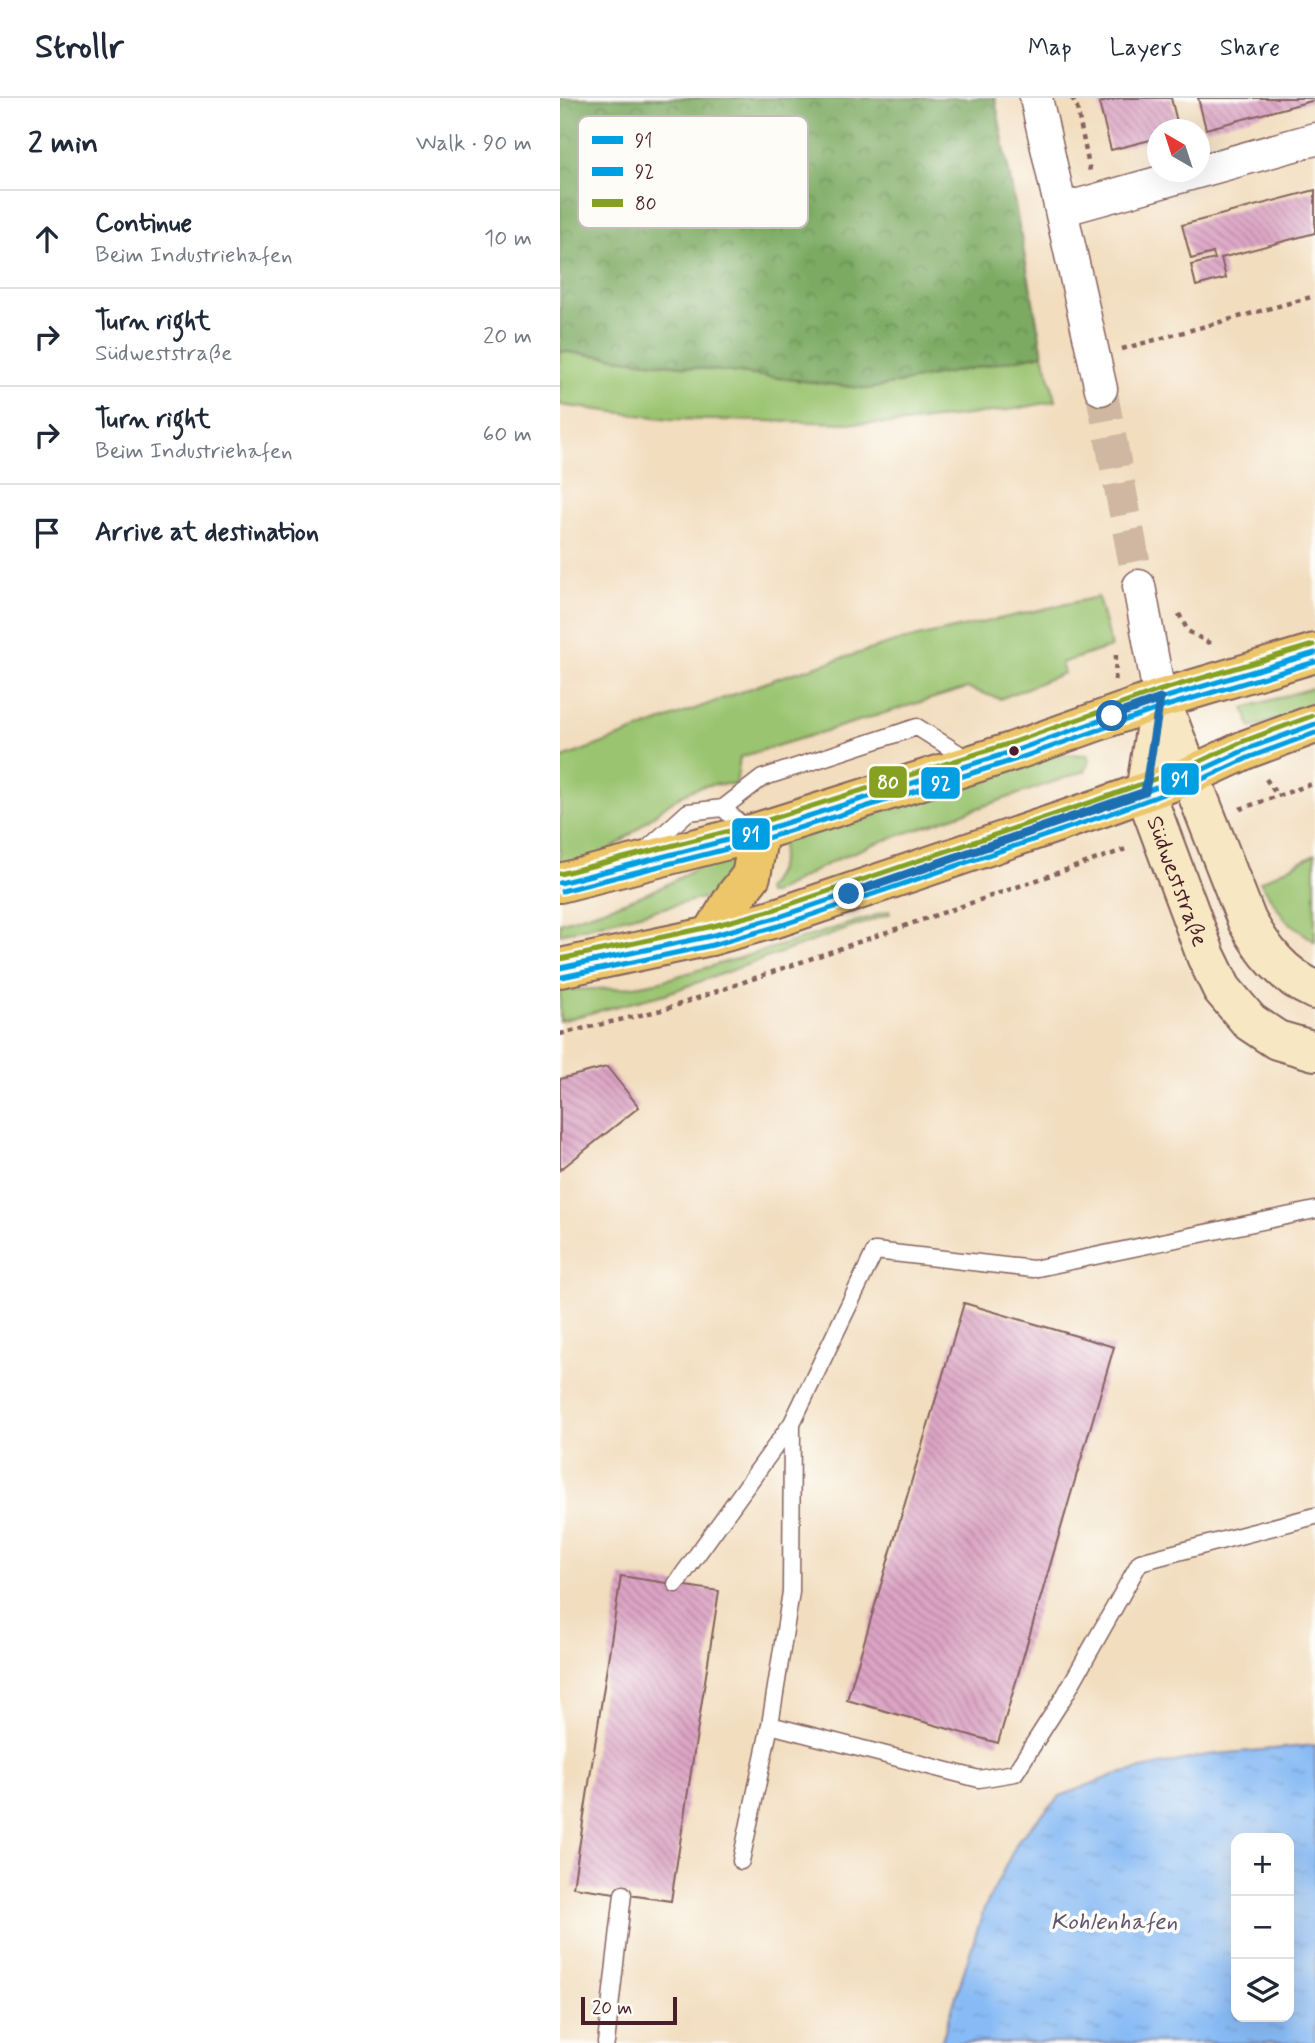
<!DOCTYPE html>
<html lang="en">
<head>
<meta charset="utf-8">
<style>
	:root { --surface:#fff; --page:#f2f2f3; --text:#1f2937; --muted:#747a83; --line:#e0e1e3 }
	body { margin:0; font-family:Mynerve,sans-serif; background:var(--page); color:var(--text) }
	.controls { position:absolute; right:21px; bottom:21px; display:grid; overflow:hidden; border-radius:14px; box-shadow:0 7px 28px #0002 }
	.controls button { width:63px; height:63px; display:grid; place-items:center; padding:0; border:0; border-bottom:2px solid var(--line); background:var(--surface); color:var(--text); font:35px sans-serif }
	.compass { position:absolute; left:587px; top:21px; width:63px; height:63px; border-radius:50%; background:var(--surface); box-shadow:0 7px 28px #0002; rotate:321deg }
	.scale { position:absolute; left:21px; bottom:18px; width:96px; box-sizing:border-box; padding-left:7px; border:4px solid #4a1f2b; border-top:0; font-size:19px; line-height:24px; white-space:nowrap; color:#4a1f2b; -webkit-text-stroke:5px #fdfcf7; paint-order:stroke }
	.stop { position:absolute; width:21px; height:21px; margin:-16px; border:5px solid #1f6fb2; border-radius:50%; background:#fff }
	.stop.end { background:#1f6fb2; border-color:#fff; box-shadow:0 2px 7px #0008 }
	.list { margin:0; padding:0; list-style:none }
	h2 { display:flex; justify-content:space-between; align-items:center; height:91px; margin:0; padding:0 28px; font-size:30px }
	h2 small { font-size:23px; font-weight:400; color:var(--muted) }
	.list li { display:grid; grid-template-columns:46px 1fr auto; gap:21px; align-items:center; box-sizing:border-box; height:98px; padding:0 28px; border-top:2px solid var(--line) }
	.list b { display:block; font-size:26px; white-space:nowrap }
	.list p { margin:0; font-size:23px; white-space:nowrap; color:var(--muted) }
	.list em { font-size:23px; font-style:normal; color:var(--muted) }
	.icon { flex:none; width:38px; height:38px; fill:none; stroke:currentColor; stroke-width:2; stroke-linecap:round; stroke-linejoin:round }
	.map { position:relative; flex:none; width:755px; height:1945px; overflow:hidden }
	header { display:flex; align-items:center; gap:42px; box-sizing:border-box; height:98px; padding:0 35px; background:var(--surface); border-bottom:2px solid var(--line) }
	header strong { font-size:33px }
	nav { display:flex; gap:38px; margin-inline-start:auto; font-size:24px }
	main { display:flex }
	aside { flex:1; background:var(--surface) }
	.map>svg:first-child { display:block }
</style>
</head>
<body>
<header>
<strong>Strollr</strong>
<nav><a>Map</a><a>Layers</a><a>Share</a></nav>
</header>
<main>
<aside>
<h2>2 min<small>Walk · 90 m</small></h2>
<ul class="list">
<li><svg class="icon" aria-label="ahead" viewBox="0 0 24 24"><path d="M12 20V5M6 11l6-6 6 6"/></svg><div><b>Continue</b><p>Beim Industriehafen</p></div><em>10 m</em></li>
<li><svg class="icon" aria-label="right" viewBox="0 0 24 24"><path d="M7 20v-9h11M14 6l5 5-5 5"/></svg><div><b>Turn right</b><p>Südweststraße</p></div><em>20 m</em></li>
<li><svg class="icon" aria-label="right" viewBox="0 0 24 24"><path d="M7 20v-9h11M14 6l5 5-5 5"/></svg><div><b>Turn right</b><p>Beim Industriehafen</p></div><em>60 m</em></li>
<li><svg class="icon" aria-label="arrive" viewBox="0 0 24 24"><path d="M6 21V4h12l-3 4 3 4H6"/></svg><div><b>Arrive at destination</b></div></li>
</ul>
</aside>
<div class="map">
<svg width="755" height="1945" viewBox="0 0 755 1945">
	<defs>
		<pattern id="forest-crowns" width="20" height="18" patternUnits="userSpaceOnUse" patternTransform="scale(1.75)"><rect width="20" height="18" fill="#7baa62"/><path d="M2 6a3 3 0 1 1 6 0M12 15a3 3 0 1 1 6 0" fill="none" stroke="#678a51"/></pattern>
		<pattern id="water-ripples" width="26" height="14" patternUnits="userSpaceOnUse" patternTransform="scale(1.75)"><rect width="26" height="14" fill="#88bbf5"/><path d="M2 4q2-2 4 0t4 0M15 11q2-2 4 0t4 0" fill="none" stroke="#77a0d2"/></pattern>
		<pattern id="building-back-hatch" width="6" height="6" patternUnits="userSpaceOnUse" patternTransform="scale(1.75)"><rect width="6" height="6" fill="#dca4c5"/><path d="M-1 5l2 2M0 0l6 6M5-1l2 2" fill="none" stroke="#b485a0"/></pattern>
	</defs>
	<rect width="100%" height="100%" fill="#fdfcf7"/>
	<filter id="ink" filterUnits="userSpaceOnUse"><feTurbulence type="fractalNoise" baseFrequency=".0143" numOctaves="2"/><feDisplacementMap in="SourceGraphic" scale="14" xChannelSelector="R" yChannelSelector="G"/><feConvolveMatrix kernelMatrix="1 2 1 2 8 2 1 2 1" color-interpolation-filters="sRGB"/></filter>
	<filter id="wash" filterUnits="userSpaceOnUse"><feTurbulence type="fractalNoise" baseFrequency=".00686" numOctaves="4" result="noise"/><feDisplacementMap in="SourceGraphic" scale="28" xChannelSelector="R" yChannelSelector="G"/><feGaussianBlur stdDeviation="1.57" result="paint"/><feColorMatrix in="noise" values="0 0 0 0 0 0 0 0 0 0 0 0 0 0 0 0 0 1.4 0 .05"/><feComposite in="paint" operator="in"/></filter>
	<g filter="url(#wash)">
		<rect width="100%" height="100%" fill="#f2ddbe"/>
		<path fill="#9ac470" stroke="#72724e" stroke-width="2" d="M 0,253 L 308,291 L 483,256 L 496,303 L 455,311 L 336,326 L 110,321 L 0,307 Z
			M 538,499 L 551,549 L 501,565 L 504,575 L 440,601 L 407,590 L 180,659 L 176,687 C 119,679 94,723 51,751 C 36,760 16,764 0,770 L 0,661 L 218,580 L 335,544 Z
			M 755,589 L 755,609 L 691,630 L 684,610 Z
			M 502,656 L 527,657 L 530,661 L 525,673 L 314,746 L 273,763 L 212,796 L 207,796 L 206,791 C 220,773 222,763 223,741 Z
			M 168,756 L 175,762 C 172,778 165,789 151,798 L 0,836 L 0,825 C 33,814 67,805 99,790 C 123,779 143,765 168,756 Z
			M 755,756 L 755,844 L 725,821 L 700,784 Z
			M 329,813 L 330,816 L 105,896 L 0,923 L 0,892 L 64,890 L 101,883 L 203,853 Z"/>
		<path fill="url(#forest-crowns)" stroke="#626446" stroke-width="2" d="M 0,0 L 435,0 L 483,256 L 308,291 L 0,253 Z"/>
		<path fill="url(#water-ripples)" stroke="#696d90" stroke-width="2" fill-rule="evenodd" d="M 755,1647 L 755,1945 L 381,1945 L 424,1811 L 459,1741 L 500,1698 L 554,1677 L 647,1657 ZM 676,1740 L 729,1740 L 729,1919 L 676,1919 Z"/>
		<g id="blocks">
			<path fill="url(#building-back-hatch)" d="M 560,0 L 611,0 L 619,32 L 598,32 L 598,40 L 551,52 L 539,5 Z
				M 638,0 L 755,0 L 755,2 L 646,31 Z
				M 755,92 L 755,135 L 661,160 L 666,180 L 636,188 L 631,167 L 655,161 L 653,155 L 631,161 L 622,127 Z
				M 47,969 L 79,1009 L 0,1072 L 0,981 Z
				M 404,1205 L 554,1249 L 438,1645 L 287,1602 Z
				M 61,1478 L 159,1493 L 111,1803 L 13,1789 Z"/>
		</g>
	</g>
	<g filter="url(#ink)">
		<use href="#blocks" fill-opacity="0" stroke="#85625e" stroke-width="2"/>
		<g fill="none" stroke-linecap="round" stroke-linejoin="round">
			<path stroke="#d0b7a1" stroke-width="32" stroke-dasharray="32 16" stroke-linecap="butt" d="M 541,291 L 579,488"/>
			<g stroke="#85625e" stroke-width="19">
				<path id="lane" d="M 163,710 L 202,680 L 357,629 L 409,662
					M 85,753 L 128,714 L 163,710 L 189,734
					M 116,1486 L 232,1325
					M 210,1627 L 419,1681 L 455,1675 L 505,1597 L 580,1464 L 755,1418
					M 181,1763 L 210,1627 L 231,1494 L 232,1325 L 315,1153 L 473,1171 L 755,1112
					M 46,1945 L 63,1796"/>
			</g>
			<g stroke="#85625e" stroke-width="35">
				<path id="street" d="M 476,0 L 541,291
					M 501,112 L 755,41
					M 579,488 L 600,601"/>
			</g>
			<g stroke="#85625e" stroke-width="42">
				<g id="secondary">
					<path id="s1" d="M 600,601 L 585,694 L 646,858 L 662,891 L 690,924 L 717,942 L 755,953"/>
					<path d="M 600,601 L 687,823 C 703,852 723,878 755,892"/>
				</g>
			</g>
			<g stroke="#85625e" stroke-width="42">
				<path id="primary" d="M 0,785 L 191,736 L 454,653 L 600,601 L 755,555
					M 151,838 L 176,797 L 191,778 L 197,746 L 191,736
					M 0,870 L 151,838 L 219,819 L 543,709 L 631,677 L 687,651 L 755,626"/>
			</g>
			<path stroke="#85625e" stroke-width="4.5" stroke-dasharray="5 5" stroke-linecap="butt" d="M 512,0 L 517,10 L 530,73
				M 562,251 L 755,198
				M 619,516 L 628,533 L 649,545 L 650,549
				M 555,582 L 556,555
				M 706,681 L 717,697
				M 680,711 L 755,685
				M 0,936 L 106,911 L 569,750"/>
			<use href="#lane" stroke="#fff" stroke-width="16"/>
			<use href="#street" stroke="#fff" stroke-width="32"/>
			<use href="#secondary" stroke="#f7e8c3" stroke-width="38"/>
			<use href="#primary" stroke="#ecc669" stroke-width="38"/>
			<g stroke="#fdfcf7" stroke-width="10">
				<path id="bus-1" d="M 0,785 L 191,736 L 454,653 L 600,601 L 755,555
					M 0,870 L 151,838 L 219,819 L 543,709 L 631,677 L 687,651 L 755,626"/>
			</g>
			<g stroke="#fdfcf7" stroke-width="10">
				<path id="bus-2" d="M 2,793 L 194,744 L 457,661 L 603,609 L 755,564
					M 2,879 L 153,847 L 222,827 L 546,717 L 634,685 L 690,659 L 755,635"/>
			</g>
			<g stroke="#fdfcf7" stroke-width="10">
				<path id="bus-3" d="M 0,776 L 189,728 L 451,645 L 598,593 L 753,547
					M 0,861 L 149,829 L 216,811 L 540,701 L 628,669 L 684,643 L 752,618"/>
			</g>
			<use href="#bus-1" stroke="#009fe3" stroke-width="5"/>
			<use href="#bus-2" stroke="#009fe3" stroke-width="5"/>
			<use href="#bus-3" stroke="#86a121" stroke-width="5"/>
		</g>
	</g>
	<g fill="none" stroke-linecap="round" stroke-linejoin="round" filter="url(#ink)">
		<path stroke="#1f6fb2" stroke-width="9" d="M 289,796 L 585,694 L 600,601 L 552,618"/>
	</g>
	<circle fill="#4a1f2b" stroke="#fdfcf7" stroke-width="2.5" cx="454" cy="653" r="6"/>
	<g text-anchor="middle" stroke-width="7" stroke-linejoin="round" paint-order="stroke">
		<g font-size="23" fill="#4a1f2b" stroke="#fdfcf7">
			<text dy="8" stroke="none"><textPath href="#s1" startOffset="189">Südweststraße</textPath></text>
		</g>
		<g font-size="24" font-style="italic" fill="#605672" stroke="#fdfcf7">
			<text x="554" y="1831">Kohlenhafen</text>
		</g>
	</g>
	<rect x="18" y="18" width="230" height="112" rx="10" fill="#fdfcf7" stroke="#c7baba" stroke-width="2"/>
	<rect x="32" y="38" width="31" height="8" fill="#009fe3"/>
	<rect x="32" y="69" width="31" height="9" fill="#009fe3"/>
	<rect x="32" y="101" width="31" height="8" fill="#86a121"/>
	<g font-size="19" fill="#4a1f2b">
		<text x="75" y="49">91</text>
		<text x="75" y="80">92</text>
		<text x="75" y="112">80</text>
	</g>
	<g stroke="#fdfcf7" stroke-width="2.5">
		<rect x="600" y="664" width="40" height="34" rx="7" fill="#009fe3"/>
		<rect x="308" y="667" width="40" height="34" rx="7" fill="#86a121"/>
		<rect x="360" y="668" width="41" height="34" rx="7" fill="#009fe3"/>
		<rect x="171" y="719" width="40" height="34" rx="7" fill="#009fe3"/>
	</g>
	<g font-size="19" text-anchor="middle" font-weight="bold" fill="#fff">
		<text x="620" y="688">91</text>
		<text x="328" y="691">80</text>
		<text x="381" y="692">92</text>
		<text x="191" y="743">91</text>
	</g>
</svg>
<div class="controls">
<button>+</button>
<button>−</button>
<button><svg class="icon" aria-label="layers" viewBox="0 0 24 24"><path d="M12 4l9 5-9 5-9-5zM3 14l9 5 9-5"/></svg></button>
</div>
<svg class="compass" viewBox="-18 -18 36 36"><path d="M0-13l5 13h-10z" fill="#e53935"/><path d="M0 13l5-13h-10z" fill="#747a83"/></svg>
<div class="scale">20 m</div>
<div class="stop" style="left:552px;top:618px"></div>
<div class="stop end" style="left:289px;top:796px"></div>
</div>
</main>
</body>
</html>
